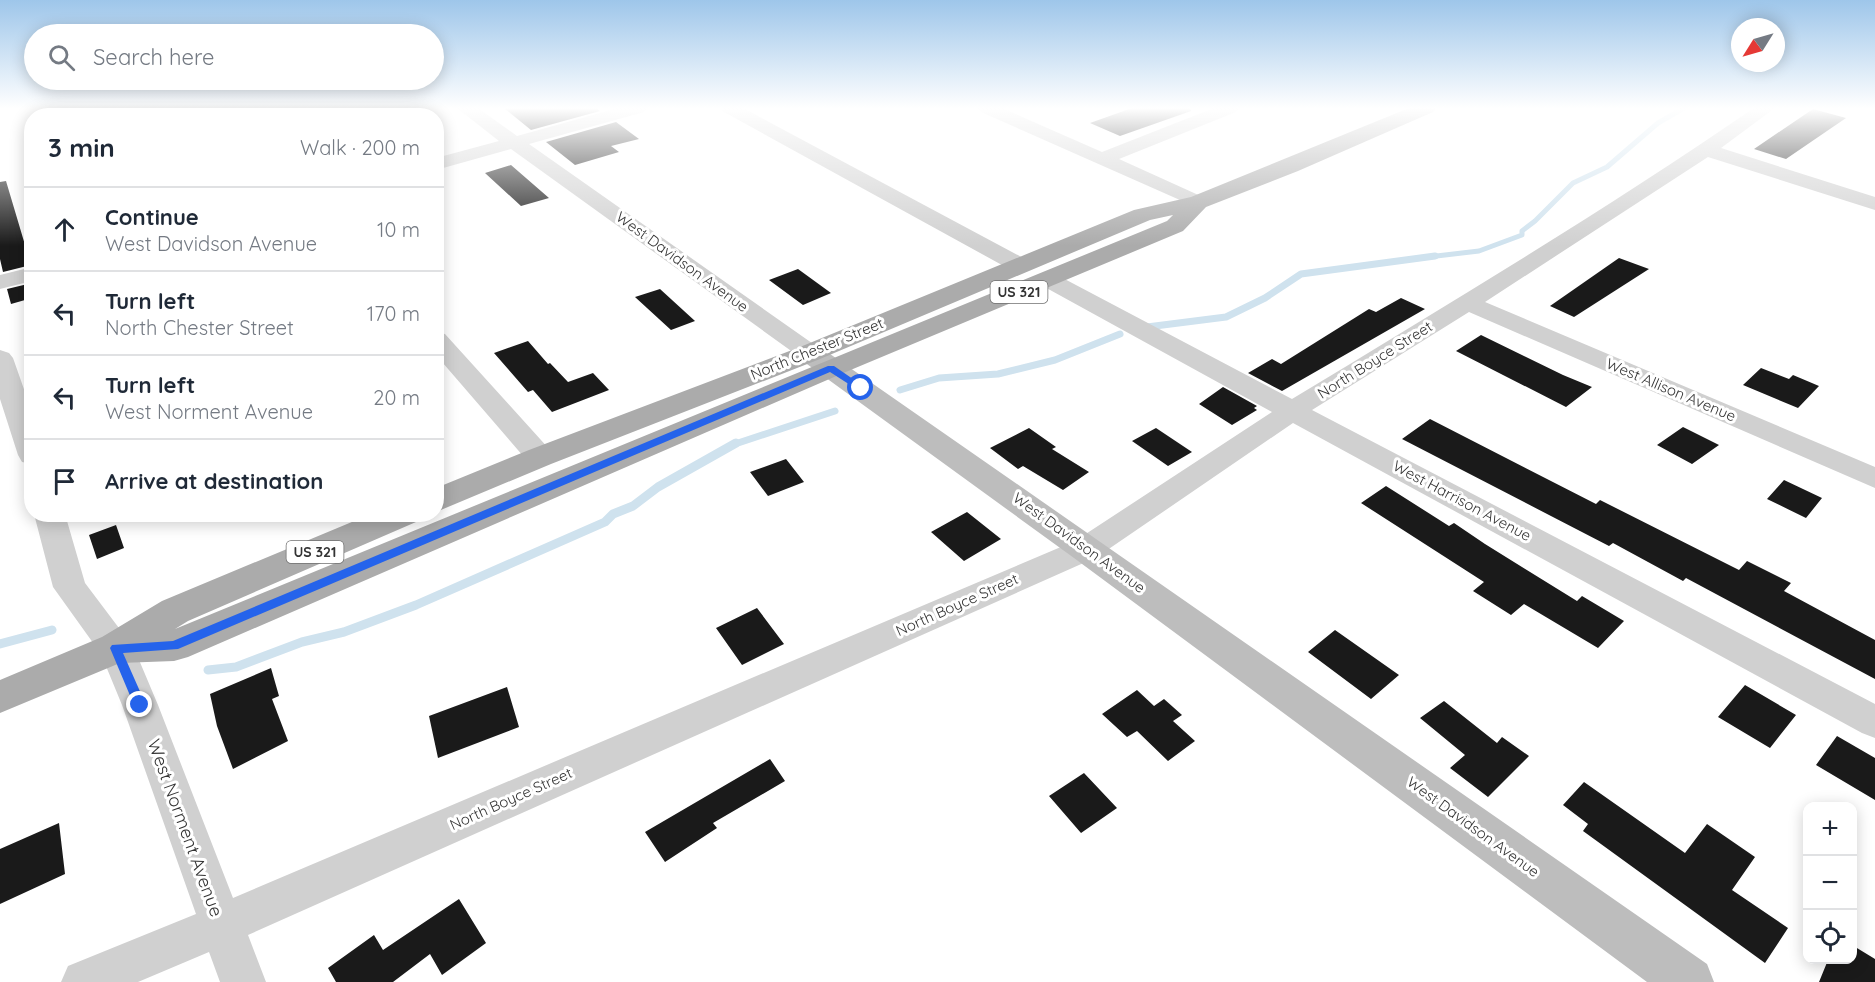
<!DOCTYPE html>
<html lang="en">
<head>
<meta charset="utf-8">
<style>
	:root { --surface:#fff; --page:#f2f2f3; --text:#1f2937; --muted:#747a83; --line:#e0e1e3 }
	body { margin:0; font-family:Quicksand,sans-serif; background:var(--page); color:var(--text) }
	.controls { position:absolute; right:18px; bottom:18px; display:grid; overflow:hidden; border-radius:12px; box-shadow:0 3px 15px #0003 }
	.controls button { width:54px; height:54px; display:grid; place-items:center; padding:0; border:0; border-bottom:2px solid var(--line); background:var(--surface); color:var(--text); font:30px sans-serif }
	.compass { position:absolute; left:1731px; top:18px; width:54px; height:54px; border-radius:50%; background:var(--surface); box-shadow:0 3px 15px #0003; rotate:233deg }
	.stop { position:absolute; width:18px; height:18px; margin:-14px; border:4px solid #2563eb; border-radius:50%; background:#fff }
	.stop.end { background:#2563eb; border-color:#fff; box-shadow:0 2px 6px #0008 }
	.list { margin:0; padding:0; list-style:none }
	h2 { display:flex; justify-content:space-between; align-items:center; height:78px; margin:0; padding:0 24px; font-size:26px }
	h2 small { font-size:20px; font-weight:400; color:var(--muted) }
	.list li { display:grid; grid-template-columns:39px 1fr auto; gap:18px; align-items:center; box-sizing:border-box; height:84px; padding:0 24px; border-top:2px solid var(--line) }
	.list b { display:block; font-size:22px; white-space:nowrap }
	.list p { margin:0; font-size:20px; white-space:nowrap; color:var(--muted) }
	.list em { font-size:20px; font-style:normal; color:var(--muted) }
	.icon { flex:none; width:33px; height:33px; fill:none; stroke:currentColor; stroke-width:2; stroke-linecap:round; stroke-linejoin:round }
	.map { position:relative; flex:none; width:1875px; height:982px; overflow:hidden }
	.search { position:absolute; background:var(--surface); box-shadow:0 3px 15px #0003; left:24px; top:24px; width:420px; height:66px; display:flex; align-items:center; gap:15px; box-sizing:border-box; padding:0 21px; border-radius:33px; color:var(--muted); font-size:22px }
	.panel { position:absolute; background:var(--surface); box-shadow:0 3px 15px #0003; left:24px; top:108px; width:420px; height:414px; border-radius:24px }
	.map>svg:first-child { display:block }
</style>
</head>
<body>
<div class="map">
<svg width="1875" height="982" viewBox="0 0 1875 982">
	<rect width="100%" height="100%" fill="#fff"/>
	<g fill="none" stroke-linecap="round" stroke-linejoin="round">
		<path stroke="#cfe2ee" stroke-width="5" d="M 1428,257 L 1479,251 L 1522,235 L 1522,231 L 1535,221 L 1573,183 L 1607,167 L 1658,123 L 1684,108"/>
		<path stroke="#cfe2ee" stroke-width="7" d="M 1147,327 L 1226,317 L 1265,298 L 1301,274 L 1435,256
			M 900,390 L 939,378 L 998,374 L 1055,360 L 1120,334
			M 732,445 L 835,411"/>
		<path stroke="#cfe2ee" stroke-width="9" d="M 0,644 L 52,630
			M 208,670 L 236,667 L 302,642 L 344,632 L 416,605 L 605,522 L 613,514 L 633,506 L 658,487 L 736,443"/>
	</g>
	<path fill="#1a1a1a" d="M 504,108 L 596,108 L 600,111 L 531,130 Z
		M 1132,108 L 1190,108 L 1191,111 L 1120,136 L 1090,123 Z
		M 1813,109 L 1846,118 L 1786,159 L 1754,149 Z
		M 616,122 L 639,139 L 611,146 L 619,152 L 575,165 L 546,142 Z
		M 511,165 L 549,198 L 521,206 L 485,173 Z
		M 6,181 L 31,265 L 3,272 L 0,259 L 0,182 Z
		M 1619,258 L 1649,269 L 1574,317 L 1550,306 Z
		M 798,269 L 831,293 L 803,305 L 769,280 Z
		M 32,283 L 32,298 L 11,304 L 7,289 Z
		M 660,289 L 695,321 L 671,330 L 635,297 Z
		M 1401,298 L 1425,309 L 1282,391 L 1248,373 L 1272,359 L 1281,364 L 1369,309 L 1376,312 Z
		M 1481,335 L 1563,375 L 1592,387 L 1566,407 L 1456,351 Z
		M 528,341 L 548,364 L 550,363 L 568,382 L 593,373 L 609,390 L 552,412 L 533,390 L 528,392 L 494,353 Z
		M 1761,368 L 1789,379 L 1793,375 L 1819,386 L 1798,408 L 1743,385 Z
		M 1223,387 L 1257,406 L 1254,408 L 1257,410 L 1232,425 L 1199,404 Z
		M 1430,419 L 1596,504 L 1600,500 L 1739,570 L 1747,561 L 1791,583 L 1784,591 L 1875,640 L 1875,679 L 1686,578 L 1683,581 L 1613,543 L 1609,546 L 1402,439 Z
		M 1683,427 L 1719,445 L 1692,464 L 1657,445 Z
		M 1029,428 L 1056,447 L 1052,449 L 1089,472 L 1063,490 L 1023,466 L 1018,469 L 990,448 Z
		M 1156,428 L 1192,452 L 1168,466 L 1132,441 Z
		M 786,459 L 804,482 L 768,496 L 750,472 Z
		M 1784,480 L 1822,498 L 1806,518 L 1767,499 Z
		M 1386,486 L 1449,526 L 1454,523 L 1485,544 L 1577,601 L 1582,596 L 1624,621 L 1598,648 L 1524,604 L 1511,615 L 1473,591 L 1484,582 L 1361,503 Z
		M 967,512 L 1001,539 L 964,561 L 931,532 Z
		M 116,525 L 124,548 L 97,559 L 89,535 Z
		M 757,608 L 784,644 L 742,665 L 716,628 Z
		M 1335,630 L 1399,675 L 1371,699 L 1308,652 Z
		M 271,668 L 279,696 L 272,699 L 288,741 L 233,769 L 217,726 L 210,694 Z
		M 1745,685 L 1796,715 L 1770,748 L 1718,717 Z
		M 507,687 L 519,727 L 438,758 L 429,716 Z
		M 1137,690 L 1154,706 L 1164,699 L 1182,715 L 1173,721 L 1195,741 L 1168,761 L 1137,731 L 1127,737 L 1102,714 Z
		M 1444,701 L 1497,743 L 1502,737 L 1529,756 L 1488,797 L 1450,768 L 1465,755 L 1420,718 Z
		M 1837,736 L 1875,758 L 1875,800 L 1816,765 Z
		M 770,759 L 785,781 L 713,823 L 717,828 L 665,862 L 645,832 Z
		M 1084,773 L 1117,808 L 1081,833 L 1049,796 Z
		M 1584,782 L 1685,853 L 1707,824 L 1755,857 L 1732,890 L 1788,928 L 1765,963 L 1583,831 L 1588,824 L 1563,805 Z
		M 59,823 L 65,874 L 0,904 L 0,849 Z
		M 459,899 L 486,943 L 442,975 L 430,954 L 393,982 L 336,982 L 328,968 L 374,935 L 383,950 Z
		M 1852,945 L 1875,959 L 1875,982 L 1819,982 L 1828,960 L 1852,960 Z"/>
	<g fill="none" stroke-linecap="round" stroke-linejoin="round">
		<path fill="#d0d0d0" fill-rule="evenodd" d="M 128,108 L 146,108 L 152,116 L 133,116 Z
			M 289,108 L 308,108 L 315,116 L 295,116 Z
			M 457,108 L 478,108 L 517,136 L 618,108 L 647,108 L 644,112 L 529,144 L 819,348 L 823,353 L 819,358 L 810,361 L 801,358 L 511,149 L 436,170 L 436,158 L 499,141 Z
			M 721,108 L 743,108 L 1027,260 L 1030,265 L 1027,270 L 1019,272 L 1011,270 L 724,112 Z
			M 978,108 L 1002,108 L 1102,152 L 1214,108 L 1239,108 L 1236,112 L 1119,159 L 1205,198 L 1208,202 L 1205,206 L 1198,208 L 981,112 Z
			M 1754,108 L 1775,108 L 1721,148 L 1875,197 L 1875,210 L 1708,157 L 1485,302 L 1875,467 L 1875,488 L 1469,312 L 1312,410 L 1875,704 L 1875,738 L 1862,733 L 1293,423 L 1097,557 L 248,935 L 266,982 L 220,982 L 209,952 L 138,982 L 61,982 L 68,966 L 196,914 L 122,705 L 101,654 L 53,587 L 34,514 L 65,514 L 85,583 L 134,648 L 158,705 L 233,898 L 1075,541 L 1272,412 L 1041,285 L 1037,280 L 1041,275 L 1049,273 L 1057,275 L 1292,399 C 1447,305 1604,211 1754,108 Z
			M 32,267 L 32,281 L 0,289 L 0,275 Z
			M 436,332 L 445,334 L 550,450 L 554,457 L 550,464 L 540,466 L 530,464 L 436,355 Z
			M 0,350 L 9,353 L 13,358 L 32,412 L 32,464 L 22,462 L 18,455 L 0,399 Z"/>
		<path fill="#bdbdbd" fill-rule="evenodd" d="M 810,345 L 820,347 L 1707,964 L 1714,982 L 1647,982 L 1074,558 L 800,359 L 796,353 L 800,347 Z"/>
		<path fill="#ababab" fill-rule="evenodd" d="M 1409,108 L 1436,108 L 1433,112 L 1298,171 L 1206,207 L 1183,231 L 841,374 L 188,657 L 174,661 L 120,663 L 0,713 L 0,680 L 102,637 L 162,601 L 371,514 L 421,514 L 416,522 L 188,621 L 175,629 L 1167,221 L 1173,215 L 1150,220 L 820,359 L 551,464 L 436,512 L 436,488 L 529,450 L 800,347 L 1134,210 L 1191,197 Z"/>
	</g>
	<linearGradient id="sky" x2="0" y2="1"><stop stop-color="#9ec6ea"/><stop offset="0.44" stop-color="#fff"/><stop offset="1" stop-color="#fff" stop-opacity="0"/></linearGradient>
	<rect width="1875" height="246" fill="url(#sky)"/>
	<path fill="#2563eb" d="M 828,366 L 834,366 L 866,388 L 858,390 L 830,372 L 178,649 L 123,653 L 146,705 L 140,710 L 134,705 L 110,648 L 112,645 L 173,641 Z"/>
	<g text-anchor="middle" stroke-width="6" stroke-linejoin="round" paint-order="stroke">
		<g fill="#fff" stroke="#707070" stroke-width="1.5">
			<rect x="990.5" y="281" width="57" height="22" rx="4.5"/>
			<rect x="286.5" y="541" width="57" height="22" rx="4.5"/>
		</g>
		<g font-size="14" font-weight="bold" fill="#333">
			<text x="1019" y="297">US 321</text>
			<text x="315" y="557">US 321</text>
		</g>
		<g font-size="15" fill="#333" stroke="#fff">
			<text transform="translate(682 262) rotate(36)" y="5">West Davidson Avenue</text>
			<text transform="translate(817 349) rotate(-22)" y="5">North Chester Street</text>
			<text transform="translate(1375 360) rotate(-32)" y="5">North Boyce Street</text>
			<text transform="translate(1671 390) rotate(23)" y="5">West Allison Avenue</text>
			<text transform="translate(1462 501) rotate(28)" y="5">West Harrison Avenue</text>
			<text transform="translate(1079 543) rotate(36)" y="5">West Davidson Avenue</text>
			<text transform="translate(957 605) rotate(-24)" y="5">North Boyce Street</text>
			<text transform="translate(511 799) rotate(-24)" y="5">North Boyce Street</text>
			<text transform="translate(1473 827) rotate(36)" y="5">West Davidson Avenue</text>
		</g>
		<g font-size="18" fill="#333" stroke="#fff">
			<text transform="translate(185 828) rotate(70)" y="6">West Norment Avenue</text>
		</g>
	</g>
</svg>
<div class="controls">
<button>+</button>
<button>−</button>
<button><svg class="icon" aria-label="locate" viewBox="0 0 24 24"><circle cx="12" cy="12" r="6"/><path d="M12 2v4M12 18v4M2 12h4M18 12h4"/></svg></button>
</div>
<svg class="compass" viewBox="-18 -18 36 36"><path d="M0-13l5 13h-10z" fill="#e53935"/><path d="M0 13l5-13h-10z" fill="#747a83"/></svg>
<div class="stop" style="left:861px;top:388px"></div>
<div class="stop end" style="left:140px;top:705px"></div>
<div class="search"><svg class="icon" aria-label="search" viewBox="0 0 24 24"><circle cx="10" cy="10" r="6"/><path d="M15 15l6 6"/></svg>Search here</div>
<section class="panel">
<h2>3 min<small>Walk · 200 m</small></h2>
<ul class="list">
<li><svg class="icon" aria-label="ahead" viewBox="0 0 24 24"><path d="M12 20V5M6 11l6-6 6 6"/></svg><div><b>Continue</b><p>West Davidson Avenue</p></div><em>10 m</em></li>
<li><svg class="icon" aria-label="left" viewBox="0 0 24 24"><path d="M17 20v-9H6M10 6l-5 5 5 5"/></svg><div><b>Turn left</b><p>North Chester Street</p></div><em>170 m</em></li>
<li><svg class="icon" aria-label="left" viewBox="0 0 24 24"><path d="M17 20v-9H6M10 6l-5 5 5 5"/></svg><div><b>Turn left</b><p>West Norment Avenue</p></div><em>20 m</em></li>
<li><svg class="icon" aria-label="arrive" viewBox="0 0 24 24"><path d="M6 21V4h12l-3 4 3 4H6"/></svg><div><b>Arrive at destination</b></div></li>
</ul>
</section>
</div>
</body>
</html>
